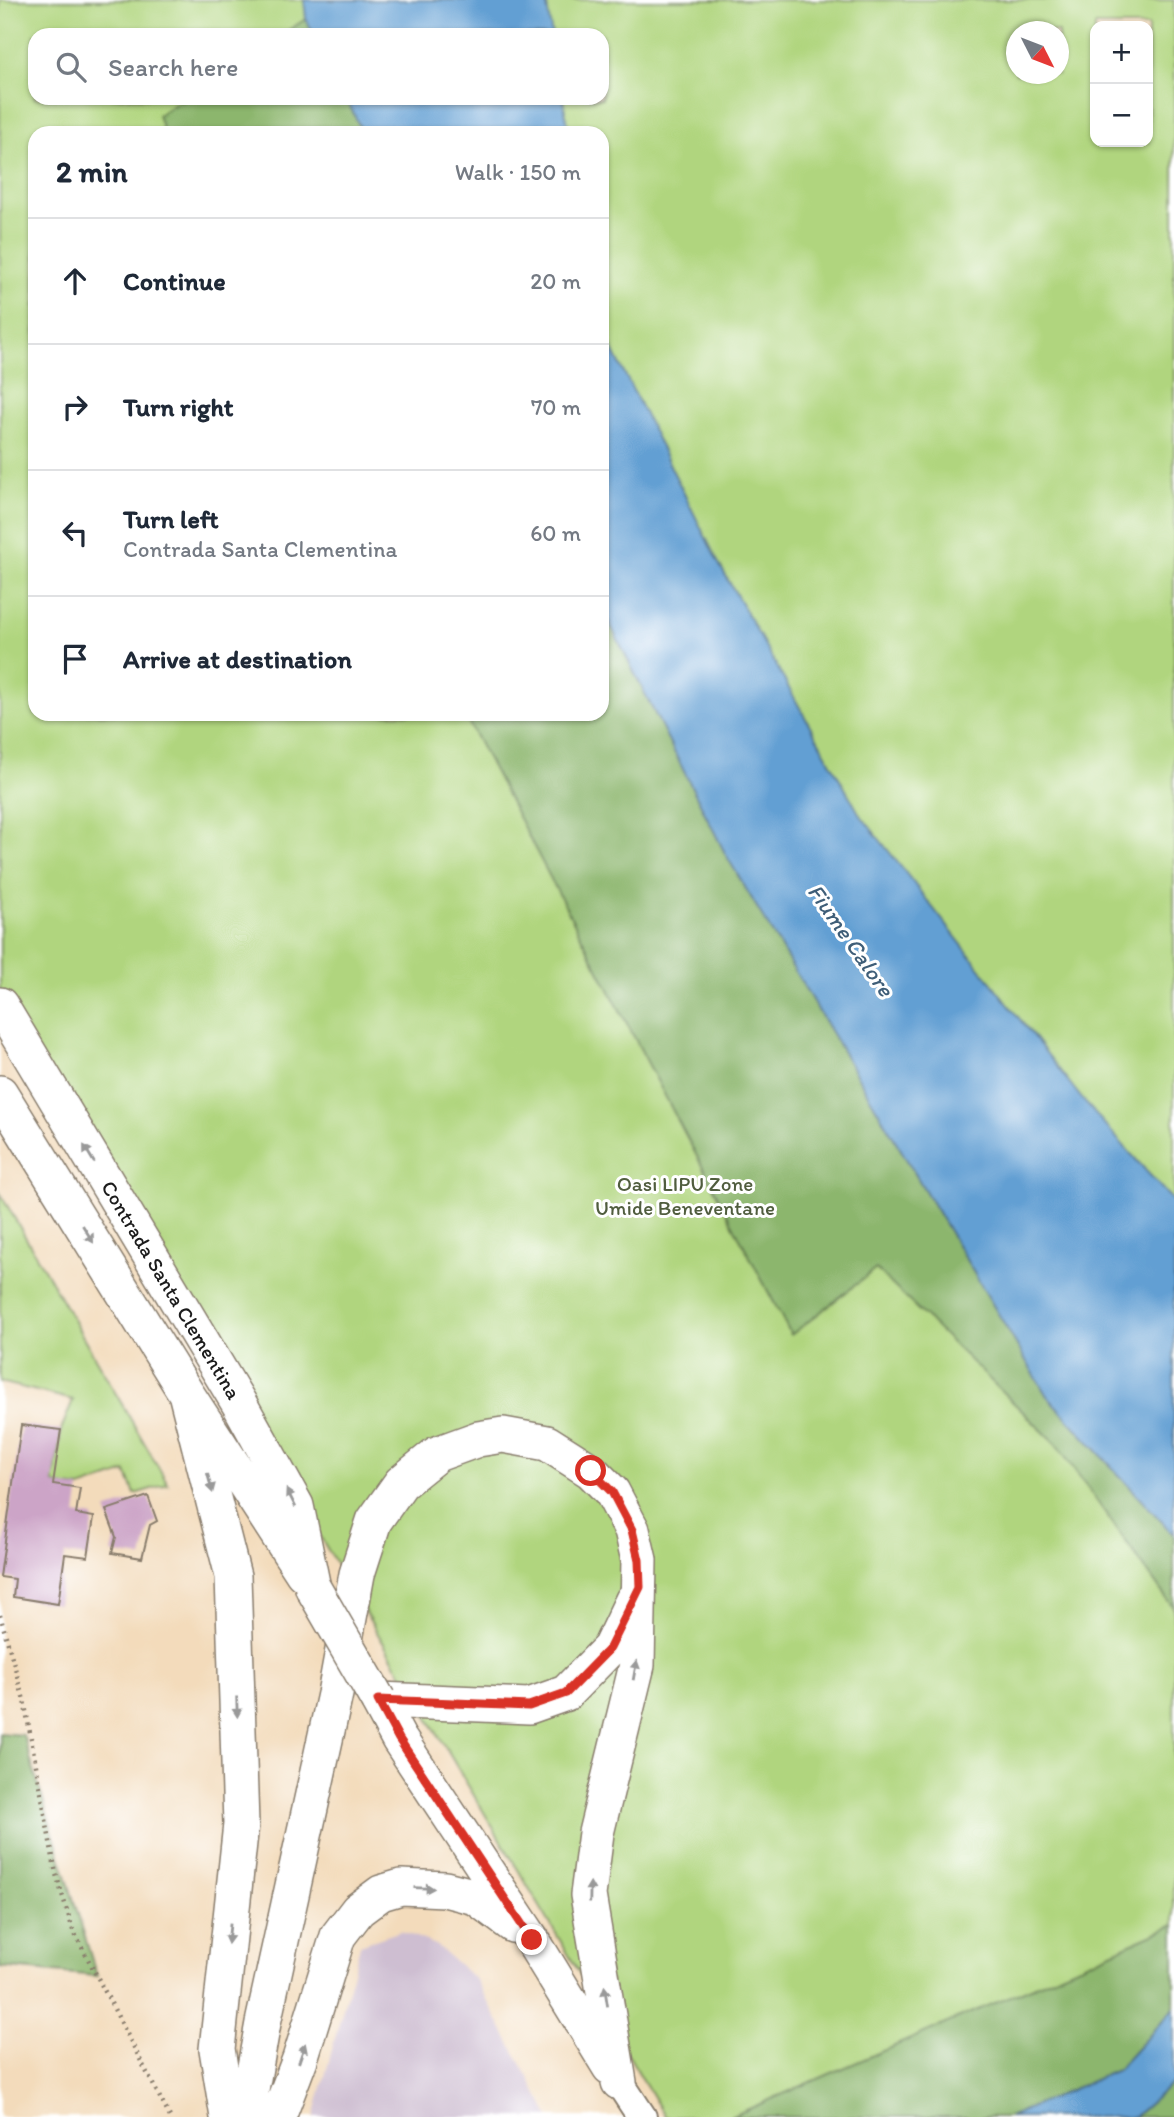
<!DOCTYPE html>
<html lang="en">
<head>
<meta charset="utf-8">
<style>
	:root { --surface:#fff; --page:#f2f2f3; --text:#1f2937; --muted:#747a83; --line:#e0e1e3 }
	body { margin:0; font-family:Itim,sans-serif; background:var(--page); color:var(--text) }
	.controls { position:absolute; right:21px; top:21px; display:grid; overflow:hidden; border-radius:14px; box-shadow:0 2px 5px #0004 }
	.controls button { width:63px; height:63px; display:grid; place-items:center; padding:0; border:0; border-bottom:2px solid var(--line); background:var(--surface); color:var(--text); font:35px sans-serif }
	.compass { position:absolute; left:1006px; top:21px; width:63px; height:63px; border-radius:50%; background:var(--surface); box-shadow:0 2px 5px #0004; rotate:132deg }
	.stop { position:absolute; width:21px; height:21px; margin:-16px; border:5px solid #d93025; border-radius:50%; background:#fff }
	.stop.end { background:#d93025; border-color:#fff; box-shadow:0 2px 7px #0008 }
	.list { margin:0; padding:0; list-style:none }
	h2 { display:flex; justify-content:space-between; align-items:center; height:91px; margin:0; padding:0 28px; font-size:30px }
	h2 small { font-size:23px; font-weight:400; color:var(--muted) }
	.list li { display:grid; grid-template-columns:46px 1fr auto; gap:21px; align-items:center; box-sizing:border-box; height:126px; padding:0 28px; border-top:2px solid var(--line) }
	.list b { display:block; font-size:26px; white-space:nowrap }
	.list p { margin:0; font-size:23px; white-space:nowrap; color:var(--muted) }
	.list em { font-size:23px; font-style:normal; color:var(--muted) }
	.icon { flex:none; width:38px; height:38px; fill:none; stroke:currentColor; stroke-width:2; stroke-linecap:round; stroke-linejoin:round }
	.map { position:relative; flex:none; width:1174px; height:2117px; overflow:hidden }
	.search { position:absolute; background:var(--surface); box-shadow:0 2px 5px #0004; left:28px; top:28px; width:581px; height:77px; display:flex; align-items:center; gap:18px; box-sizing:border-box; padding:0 24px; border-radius:21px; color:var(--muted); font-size:26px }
	.panel { position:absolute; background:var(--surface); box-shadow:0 2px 5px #0004; left:28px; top:126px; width:581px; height:595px; border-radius:21px }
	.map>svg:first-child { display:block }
</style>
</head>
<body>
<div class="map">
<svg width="1174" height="2117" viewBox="0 0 1174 2117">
	<rect width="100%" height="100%" fill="#fff"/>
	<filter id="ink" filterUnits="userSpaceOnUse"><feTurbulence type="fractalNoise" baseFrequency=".0143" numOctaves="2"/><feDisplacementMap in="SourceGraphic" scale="14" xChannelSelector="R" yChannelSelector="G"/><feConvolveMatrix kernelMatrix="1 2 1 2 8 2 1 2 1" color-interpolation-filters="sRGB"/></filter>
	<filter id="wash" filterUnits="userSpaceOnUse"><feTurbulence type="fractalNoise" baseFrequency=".00686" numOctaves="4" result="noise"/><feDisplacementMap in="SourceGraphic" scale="28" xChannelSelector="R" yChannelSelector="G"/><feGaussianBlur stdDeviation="1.57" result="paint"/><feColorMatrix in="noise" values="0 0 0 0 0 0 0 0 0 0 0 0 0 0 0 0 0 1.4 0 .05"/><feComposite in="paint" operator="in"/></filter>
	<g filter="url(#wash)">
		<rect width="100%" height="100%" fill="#f3dbbb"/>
		<path fill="#cebed1" d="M 401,1931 L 436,1945 L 476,1980 L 550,2117 L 314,2117 L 360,1945 Z"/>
		<path fill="#b0d57e" stroke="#66784d" stroke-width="2" fill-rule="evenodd" d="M 0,0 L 1174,0 L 1174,2117 L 665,2117 L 0,998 ZM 1095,26 L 1148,26 L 1148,142 L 1095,142 ZM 1016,32 L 1058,32 L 1058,74 L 1016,74 ZM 35,35 L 602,35 L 602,98 L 35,98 ZM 35,133 L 602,133 L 602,714 L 35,714 Z
			M 0,1193 L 168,1484 L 135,1494 L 126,1472 L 80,1488 L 53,1484 L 61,1430 L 73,1400 L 0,1382 Z"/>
		<path fill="#8cb66d" stroke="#546944" stroke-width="2" d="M 306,19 L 314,35 L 281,35 Z
			M 185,98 L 346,98 L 363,133 L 164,133 L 158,115 Z
			M 602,608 L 726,855 L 1047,1396 L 1174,1535 L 1174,1609 L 1056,1444 L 876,1269 L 791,1335 L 464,714 L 602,714 Z
			M 0,1733 L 23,1735 L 97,1976 L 0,1967 Z
			M 1174,1925 L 1174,2008 L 1117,2070 L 1009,2117 L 730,2117 Z
			M 1174,2082 L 1174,2117 L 1134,2117 Z"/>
		<path fill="#629fd3" stroke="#3f5e78" stroke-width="2" d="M 304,0 L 546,0 L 552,35 L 314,35 L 306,19 Z
			M 346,98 L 563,98 L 569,133 L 363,133 Z
			M 602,321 L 604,332 L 717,560 L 859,813 L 1083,1100 L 1174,1202 L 1174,1535 L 1047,1396 L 726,855 L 602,608 Z
			M 1174,2008 L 1174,2082 L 1134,2117 L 1009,2117 L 1117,2070 Z"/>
		<g id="blocks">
			<path fill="#cca4c7" d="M 21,1425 L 61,1430 L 53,1484 L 80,1488 L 76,1514 L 94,1517 L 88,1557 L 65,1554 L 58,1604 L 13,1597 L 15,1579 L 0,1577 Z
				M 148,1496 L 157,1521 L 150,1525 L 142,1558 L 112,1553 L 116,1537 L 106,1510 Z"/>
		</g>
	</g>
	<g filter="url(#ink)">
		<use href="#blocks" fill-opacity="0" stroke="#887c6c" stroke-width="2"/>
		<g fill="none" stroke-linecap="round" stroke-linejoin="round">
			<g stroke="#887c6c" stroke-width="32">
				<path id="minor" d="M 619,2082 L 642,2117"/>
			</g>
			<g stroke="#887c6c" stroke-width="38">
				<path id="tertiary" d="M 0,1005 L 240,1405 L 296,1506 L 313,1588
					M 0,1093 L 186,1393 L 303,1573
					M 186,1393 L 233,1576 L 241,1824 L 217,2049 L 228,2117
					M 378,1700 L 399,1739 L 532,1940 L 610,2067
					M 378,1700 L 529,1706 L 566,1693 L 610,1648 L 633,1600
					M 246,2117 L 263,2023 L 335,1694 L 357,1574 L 374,1521 L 401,1483 L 437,1454 L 478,1439 L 503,1435 L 547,1443 L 591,1471 L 612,1492 L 632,1530 L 639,1560 L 637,1665 L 596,1833 L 588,1895 L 619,2082
					M 278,2117 L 300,2059 L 338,1936 L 358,1910 L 381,1893 L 401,1887 L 445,1889 L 476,1897 L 513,1925"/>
			</g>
			<path stroke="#887c6c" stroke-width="4.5" stroke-dasharray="2 5" stroke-linecap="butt" d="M 0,1615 L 24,1700 L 56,1874 L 73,1930 L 170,2117"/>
			<use href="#minor" stroke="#fff" stroke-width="28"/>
			<use href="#tertiary" stroke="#fff" stroke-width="35"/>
			<g stroke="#887c6c" stroke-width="38" stroke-linecap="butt">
				<path id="tertiary-bridge" d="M 313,1588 L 378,1700"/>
			</g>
			<use href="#tertiary-bridge" stroke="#fff" stroke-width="35"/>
		</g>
		<defs><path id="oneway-solid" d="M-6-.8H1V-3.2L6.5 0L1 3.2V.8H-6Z" transform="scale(1.75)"/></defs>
		<g fill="#999">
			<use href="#oneway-solid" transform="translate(89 1154) rotate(-121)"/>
			<use href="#oneway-solid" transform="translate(88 1234) rotate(58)"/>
			<use href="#oneway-solid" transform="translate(210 1483) rotate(75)"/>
			<use href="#oneway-solid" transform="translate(291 1498) rotate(-117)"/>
			<use href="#oneway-solid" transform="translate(635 1670) rotate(-80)"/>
			<use href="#oneway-solid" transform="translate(237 1707) rotate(88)"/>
			<use href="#oneway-solid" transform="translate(424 1888) rotate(2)"/>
			<use href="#oneway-solid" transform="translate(590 1892) rotate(-89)"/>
			<use href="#oneway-solid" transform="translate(229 1934) rotate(96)"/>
			<use href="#oneway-solid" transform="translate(606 1996) rotate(-99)"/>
			<use href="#oneway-solid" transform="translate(302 2053) rotate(-71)"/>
		</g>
	</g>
	<g fill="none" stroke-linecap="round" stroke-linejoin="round" filter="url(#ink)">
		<path stroke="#d93025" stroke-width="9" d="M 532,1940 L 399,1739 L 378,1700 L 529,1706 L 566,1693 L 610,1648 L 640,1587 L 639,1560 L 632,1530 L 612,1492 L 591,1471"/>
	</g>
	<g text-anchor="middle" stroke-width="6" stroke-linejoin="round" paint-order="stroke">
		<g font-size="21" fill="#505d3e" stroke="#fff">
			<text x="685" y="1191">Oasi LIPU Zone<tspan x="685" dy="24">Umide Beneventane</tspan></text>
		</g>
		<g font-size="21" fill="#1c1c1c" stroke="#fff">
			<text transform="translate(171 1290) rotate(59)" y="7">Contrada Santa Clementina</text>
		</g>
		<g font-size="23" font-style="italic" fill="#3f5e78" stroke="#fff">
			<text transform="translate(851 940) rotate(55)" y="8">Fiume Calore</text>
		</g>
	</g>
</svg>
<div class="controls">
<button>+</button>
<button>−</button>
</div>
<svg class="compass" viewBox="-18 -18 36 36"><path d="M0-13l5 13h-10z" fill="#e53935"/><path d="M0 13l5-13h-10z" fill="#747a83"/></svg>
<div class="stop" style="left:591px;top:1471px"></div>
<div class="stop end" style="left:532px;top:1940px"></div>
<div class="search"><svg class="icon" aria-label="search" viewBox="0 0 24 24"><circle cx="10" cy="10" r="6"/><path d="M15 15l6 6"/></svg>Search here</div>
<section class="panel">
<h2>2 min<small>Walk · 150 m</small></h2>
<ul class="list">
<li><svg class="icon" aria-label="ahead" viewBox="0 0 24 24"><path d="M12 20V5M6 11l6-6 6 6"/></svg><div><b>Continue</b></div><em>20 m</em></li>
<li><svg class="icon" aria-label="right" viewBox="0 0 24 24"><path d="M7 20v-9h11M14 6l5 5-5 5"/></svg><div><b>Turn right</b></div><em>70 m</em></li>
<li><svg class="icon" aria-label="left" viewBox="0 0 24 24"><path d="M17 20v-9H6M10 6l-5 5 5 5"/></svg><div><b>Turn left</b><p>Contrada Santa Clementina</p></div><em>60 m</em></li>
<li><svg class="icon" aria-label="arrive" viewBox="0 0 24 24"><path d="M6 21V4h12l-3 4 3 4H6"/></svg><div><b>Arrive at destination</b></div></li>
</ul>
</section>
</div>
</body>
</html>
